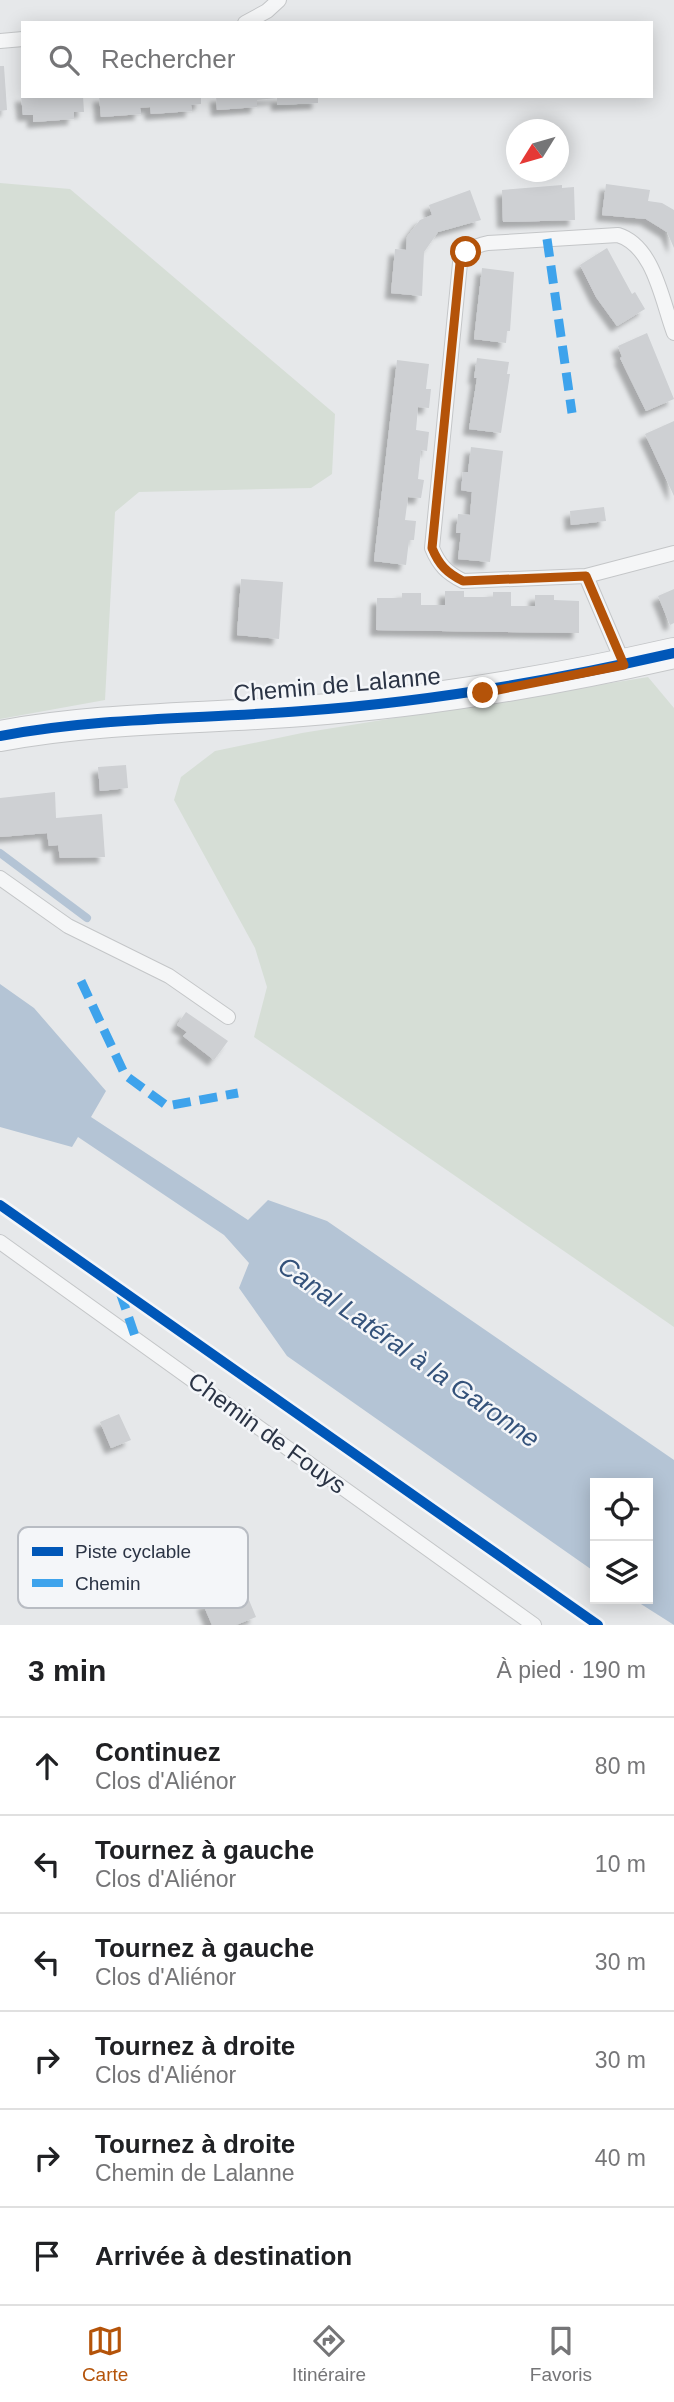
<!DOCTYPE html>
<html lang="fr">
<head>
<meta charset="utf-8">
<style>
	:root { --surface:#fff; --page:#f6f6f6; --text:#202124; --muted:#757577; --line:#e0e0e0; --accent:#b45309 }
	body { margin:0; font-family:Helvetica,sans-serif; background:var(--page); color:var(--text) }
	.controls { position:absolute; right:21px; bottom:21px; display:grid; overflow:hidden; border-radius:0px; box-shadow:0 4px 18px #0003 }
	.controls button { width:63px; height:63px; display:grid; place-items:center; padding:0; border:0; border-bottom:2px solid var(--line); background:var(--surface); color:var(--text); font:35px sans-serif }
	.compass { position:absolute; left:506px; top:119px; width:63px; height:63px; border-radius:50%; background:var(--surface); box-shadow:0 4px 18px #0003; rotate:233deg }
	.stop { position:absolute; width:21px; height:21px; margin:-16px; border:5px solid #b45309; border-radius:50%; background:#fff }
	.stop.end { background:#b45309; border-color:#fff; box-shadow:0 2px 7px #0008 }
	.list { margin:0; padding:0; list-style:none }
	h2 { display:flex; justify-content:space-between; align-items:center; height:91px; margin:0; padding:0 28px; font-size:30px }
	h2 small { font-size:23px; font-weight:400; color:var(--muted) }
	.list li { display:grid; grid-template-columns:46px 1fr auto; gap:21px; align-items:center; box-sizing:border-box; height:98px; padding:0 28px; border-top:2px solid var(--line) }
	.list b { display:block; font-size:26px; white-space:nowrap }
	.list p { margin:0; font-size:23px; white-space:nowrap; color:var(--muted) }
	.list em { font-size:23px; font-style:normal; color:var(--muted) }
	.icon { flex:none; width:38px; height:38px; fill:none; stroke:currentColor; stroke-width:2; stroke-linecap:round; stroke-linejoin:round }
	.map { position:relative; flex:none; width:674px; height:1625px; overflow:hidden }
	.search { position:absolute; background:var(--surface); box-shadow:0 4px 18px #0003; left:21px; right:21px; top:21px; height:77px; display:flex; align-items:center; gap:18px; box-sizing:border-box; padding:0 24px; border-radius:0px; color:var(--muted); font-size:26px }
	.sheet { height:679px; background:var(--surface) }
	nav { display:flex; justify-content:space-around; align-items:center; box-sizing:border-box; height:98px; border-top:2px solid var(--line); background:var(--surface); font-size:19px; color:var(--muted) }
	nav a { display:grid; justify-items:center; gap:4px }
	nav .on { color:var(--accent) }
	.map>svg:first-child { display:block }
</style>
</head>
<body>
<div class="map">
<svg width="674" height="1625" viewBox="0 0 674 1625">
	<defs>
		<filter id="shadow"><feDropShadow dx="-6" dy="6" stdDeviation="2" flood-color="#0004"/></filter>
	</defs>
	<rect width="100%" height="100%" fill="#e6e8ea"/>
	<path fill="#d6ded6" d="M 0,183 L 70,189 L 335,414 L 332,474 L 311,488 L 139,492 L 115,512 L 105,700 L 0,719 Z
		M 648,677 L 674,708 L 674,1327 L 254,1037 L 267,987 L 255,948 L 174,800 L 181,777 L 215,751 L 302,733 Z"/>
	<path fill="#b4c4d5" d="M 0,984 L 34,1008 L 106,1091 L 91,1117 L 248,1220 L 268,1200 L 327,1221 L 674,1460 L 674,1625 L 633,1599 L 648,1599 L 648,1483 L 595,1483 L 595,1572 L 287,1356 L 239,1288 L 249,1263 L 224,1235 L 78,1137 L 72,1147 L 0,1127 Z"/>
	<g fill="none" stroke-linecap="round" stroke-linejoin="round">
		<path stroke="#b4c4d5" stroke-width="8" d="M 0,853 L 87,918"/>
	</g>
	<path fill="#ced0d3" filter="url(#shadow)" d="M 0,66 L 4,66 L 7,110 L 0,111 Z
		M 21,96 L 83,96 L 84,112 L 74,112 L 74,119 L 33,122 L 33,115 L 23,115 Z
		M 99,96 L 201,96 L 201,104 L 191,105 L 192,111 L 151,114 L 150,107 L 140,108 L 141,114 L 101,117 Z
		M 216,96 L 318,96 L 318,103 L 277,105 L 277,98 L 257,100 L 257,107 L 217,110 Z
		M 606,184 L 650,190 L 648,201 L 662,203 L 674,210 L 674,248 L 667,232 L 646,219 L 602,215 Z
		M 562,185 L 562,188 L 574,187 L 575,220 L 503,222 L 502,190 Z
		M 470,190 L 481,220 L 438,232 L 424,252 L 422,296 L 391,293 L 395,249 L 406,250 L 407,237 L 420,220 L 432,215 L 429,205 Z
		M 607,248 L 632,294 L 635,292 L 645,309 L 617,326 L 596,297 L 580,265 Z
		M 482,268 L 514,272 L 510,331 L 507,331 L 506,343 L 474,339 Z
		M 647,333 L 674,399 L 646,411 L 620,358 L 622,357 L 618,346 Z
		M 477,358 L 509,362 L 507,374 L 510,374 L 501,433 L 469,429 L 477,378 L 474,378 Z
		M 397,360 L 429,364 L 426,389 L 431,389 L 429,408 L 418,407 L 416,430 L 429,432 L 427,451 L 421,450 L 418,479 L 424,480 L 421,498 L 408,497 L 405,520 L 416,521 L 414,540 L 409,540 L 406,565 L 374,561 Z
		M 674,421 L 674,496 L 645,434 Z
		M 471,447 L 503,451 L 490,562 L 458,559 L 461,533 L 456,533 L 458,514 L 470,515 L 472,492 L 461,490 L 463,472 L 468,472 Z
		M 604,507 L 606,521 L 571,525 L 570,511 Z
		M 241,579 L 283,582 L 279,639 L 237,635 Z
		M 674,589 L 674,623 L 670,625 L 658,596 Z
		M 445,591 L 464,591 L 464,597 L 493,597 L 493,592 L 511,592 L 511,606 L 535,606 L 535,595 L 554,595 L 554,600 L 579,601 L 579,633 L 376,630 L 377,598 L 402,598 L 402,593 L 421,593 L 421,605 L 445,605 Z
		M 126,765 L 128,788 L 100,791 L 98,767 Z
		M 55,792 L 56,818 L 102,814 L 105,857 L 60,858 L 58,845 L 49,846 L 47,833 L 0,837 L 0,798 Z
		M 186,1012 L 228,1041 L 214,1060 L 183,1036 L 187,1032 L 177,1025 Z
		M 119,1414 L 131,1440 L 111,1448 L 100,1422 Z
		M 244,1588 L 256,1617 L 236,1625 L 212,1625 L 203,1604 Z"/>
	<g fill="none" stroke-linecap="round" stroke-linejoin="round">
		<g stroke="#c4c6c8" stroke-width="16">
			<path id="lane" d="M 245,23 L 267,11 L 279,0
				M 0,41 L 23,39
				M 674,333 C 662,301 654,246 618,235 L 488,243 C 473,246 467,250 460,263 L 432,548 C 439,565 447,573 463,581 L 586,576 L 674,553
				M 586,576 L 624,665
				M 0,878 L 68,926 L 169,976 L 228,1017
				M 0,1242 L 534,1625"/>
		</g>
		<g stroke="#c4c6c8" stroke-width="32">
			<path id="street" d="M 0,736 C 99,717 201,719 302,711 C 428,702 551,681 674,653"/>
		</g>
		<use href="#lane" stroke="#f5f6f7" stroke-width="14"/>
		<use href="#street" stroke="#f5f6f7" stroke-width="30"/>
		<path stroke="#3ea3ec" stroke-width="9" stroke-dasharray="18 9" stroke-linecap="butt" d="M 547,239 L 572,413
			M 81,981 L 125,1075 L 167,1106 L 238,1093
			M 120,1292 L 136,1339"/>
		<g stroke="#f4f6f9" stroke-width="15">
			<path id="cycleway" d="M 0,736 C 99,717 201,719 302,711 C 428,702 551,681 674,653
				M 0,1205 L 598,1625"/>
		</g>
		<use href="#cycleway" stroke="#0057b8" stroke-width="10"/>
	</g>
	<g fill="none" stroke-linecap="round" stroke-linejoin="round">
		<path stroke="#b45309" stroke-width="9" d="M 466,252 L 460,263 L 432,548 C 439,565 447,573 463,581 L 586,576 L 624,665 L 483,693"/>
	</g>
	<g text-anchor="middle" stroke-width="5" stroke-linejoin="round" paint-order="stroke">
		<g font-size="24" fill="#2b3445" stroke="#f4f6f9">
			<text transform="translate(337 685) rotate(-5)" y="8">Chemin de Lalanne</text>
			<text transform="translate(267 1433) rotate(36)" y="8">Chemin de Fouys</text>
		</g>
		<g font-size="26" font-style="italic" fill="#34527a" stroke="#f4f6f9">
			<text transform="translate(409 1352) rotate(35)" y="9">Canal Latéral à la Garonne</text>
		</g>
	</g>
	<rect x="18" y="1527" width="230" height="81" rx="10" fill="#f4f6f9" stroke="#b8bcc3" stroke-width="2"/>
	<rect x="32" y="1547" width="31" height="9" fill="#0057b8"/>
	<rect x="32" y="1579" width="31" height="8" fill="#3ea3ec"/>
	<g font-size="19" fill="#2b3445">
		<text x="75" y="1558">Piste cyclable</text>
		<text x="75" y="1590">Chemin</text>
	</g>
</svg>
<div class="controls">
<button><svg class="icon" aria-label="locate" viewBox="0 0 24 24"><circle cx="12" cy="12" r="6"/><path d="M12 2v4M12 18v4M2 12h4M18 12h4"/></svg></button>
<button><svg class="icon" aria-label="layers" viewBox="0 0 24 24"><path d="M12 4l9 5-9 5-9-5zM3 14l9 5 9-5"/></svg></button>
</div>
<svg class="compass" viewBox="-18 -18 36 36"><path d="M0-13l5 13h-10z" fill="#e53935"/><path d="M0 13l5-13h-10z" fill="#757577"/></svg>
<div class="stop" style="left:466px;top:252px"></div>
<div class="stop end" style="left:483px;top:693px"></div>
<div class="search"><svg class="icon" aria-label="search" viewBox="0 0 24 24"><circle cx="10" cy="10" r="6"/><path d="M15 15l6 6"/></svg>Rechercher</div>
</div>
<section class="sheet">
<h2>3 min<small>À pied · 190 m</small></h2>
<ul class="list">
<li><svg class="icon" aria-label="ahead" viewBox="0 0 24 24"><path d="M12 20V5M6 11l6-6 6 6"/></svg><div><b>Continuez</b><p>Clos d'Aliénor</p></div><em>80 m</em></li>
<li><svg class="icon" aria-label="left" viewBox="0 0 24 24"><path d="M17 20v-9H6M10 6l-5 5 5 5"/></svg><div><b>Tournez à gauche</b><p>Clos d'Aliénor</p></div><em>10 m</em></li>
<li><svg class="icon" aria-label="left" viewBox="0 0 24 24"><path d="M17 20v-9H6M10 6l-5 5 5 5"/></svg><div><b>Tournez à gauche</b><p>Clos d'Aliénor</p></div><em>30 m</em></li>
<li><svg class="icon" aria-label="right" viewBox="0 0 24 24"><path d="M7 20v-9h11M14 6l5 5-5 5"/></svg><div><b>Tournez à droite</b><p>Clos d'Aliénor</p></div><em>30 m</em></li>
<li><svg class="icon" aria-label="right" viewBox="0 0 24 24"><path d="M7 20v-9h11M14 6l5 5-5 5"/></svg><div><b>Tournez à droite</b><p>Chemin de Lalanne</p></div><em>40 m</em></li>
<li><svg class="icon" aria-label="arrive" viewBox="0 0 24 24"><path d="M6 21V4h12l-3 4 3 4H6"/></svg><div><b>Arrivée à destination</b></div></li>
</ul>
</section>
<nav>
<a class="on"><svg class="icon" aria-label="map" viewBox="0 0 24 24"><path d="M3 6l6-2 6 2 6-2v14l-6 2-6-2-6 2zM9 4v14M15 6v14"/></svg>Carte</a>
<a><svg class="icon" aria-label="directions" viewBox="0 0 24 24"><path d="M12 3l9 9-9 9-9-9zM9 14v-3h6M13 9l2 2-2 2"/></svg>Itinéraire</a>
<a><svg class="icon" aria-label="saved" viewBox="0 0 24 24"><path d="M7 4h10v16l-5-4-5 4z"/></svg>Favoris</a>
</nav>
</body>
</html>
